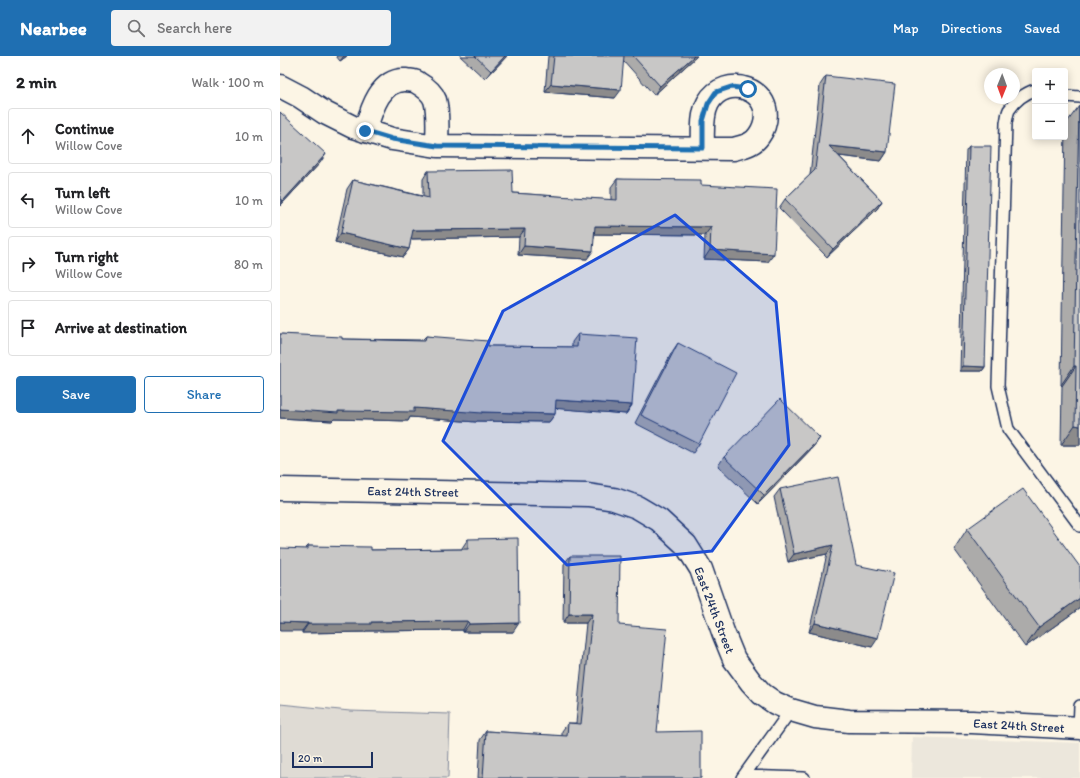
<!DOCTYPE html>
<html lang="en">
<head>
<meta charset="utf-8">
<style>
	:root { --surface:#fff; --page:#f2f2f2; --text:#202124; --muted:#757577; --line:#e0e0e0; --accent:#1f6fb2 }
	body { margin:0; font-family:Itim,sans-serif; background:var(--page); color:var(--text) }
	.controls { position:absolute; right:12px; top:12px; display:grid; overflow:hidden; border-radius:4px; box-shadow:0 2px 10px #0003 }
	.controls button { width:36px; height:36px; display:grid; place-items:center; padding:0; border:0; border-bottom:1px solid var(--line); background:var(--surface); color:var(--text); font:20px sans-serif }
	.compass { position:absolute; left:704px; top:12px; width:36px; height:36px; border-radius:50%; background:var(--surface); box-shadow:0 2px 10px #0003; rotate:181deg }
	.scale { position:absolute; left:12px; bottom:10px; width:81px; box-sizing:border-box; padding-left:4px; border:2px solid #1b2f5e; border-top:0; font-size:11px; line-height:14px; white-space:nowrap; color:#1b2f5e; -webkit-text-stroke:3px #fcf5e5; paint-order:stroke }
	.stop { position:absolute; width:12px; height:12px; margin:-9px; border:3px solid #1f6fb2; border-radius:50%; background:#fff }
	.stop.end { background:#1f6fb2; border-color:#fff; box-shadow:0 1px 4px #0008 }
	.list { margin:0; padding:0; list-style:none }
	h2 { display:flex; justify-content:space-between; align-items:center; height:52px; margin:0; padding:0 16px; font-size:17px }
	h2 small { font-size:13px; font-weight:400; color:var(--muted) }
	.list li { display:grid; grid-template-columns:26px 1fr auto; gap:12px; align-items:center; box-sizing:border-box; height:56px; margin:0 8px 8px; padding:0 8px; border:1px solid var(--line); border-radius:4px }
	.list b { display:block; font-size:15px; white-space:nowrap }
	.list p { margin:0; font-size:13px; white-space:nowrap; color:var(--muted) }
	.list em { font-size:13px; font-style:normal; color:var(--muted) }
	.actions { display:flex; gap:8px; padding:12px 16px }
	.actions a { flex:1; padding:9px 0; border:1px solid var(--accent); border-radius:4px; text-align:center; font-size:14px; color:var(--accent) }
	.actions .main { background:var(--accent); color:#fff }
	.icon { flex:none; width:22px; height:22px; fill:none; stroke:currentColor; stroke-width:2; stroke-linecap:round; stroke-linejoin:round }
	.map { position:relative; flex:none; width:800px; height:722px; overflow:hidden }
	header { display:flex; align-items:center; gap:24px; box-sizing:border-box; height:56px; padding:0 20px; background:var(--accent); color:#fff }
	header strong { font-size:19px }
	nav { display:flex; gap:22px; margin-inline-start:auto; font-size:14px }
	.search { width:280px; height:36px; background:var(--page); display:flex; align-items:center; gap:10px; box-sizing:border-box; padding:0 14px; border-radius:4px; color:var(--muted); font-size:15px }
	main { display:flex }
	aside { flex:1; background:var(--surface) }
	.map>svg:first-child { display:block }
</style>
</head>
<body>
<header>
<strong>Nearbee</strong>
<div class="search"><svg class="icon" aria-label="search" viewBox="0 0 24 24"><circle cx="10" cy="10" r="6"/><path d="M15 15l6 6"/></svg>Search here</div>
<nav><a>Map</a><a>Directions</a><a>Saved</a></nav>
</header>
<main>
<aside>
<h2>2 min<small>Walk · 100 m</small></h2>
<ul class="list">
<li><svg class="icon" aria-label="ahead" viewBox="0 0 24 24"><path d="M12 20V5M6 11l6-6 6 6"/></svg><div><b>Continue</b><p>Willow Cove</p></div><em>10 m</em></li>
<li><svg class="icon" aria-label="left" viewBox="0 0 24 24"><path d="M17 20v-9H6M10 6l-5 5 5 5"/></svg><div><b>Turn left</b><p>Willow Cove</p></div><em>10 m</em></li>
<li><svg class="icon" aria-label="right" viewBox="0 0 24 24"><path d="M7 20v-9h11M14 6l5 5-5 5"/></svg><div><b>Turn right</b><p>Willow Cove</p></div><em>80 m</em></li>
<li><svg class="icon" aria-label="arrive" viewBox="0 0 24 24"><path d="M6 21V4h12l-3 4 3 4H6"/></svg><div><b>Arrive at destination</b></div></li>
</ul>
<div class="actions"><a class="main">Save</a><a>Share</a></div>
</aside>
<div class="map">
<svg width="800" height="722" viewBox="0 0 800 722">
	<rect width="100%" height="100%" fill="#fcf5e5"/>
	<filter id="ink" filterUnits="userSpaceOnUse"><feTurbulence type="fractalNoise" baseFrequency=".025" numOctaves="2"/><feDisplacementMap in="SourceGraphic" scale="8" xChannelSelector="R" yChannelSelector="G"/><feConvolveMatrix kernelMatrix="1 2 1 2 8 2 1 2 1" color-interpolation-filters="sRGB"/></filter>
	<g filter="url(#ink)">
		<path fill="#ece7dc" d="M 632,681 L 800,687 L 800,722 L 631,722 Z"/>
		<path fill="#dfdbd4" stroke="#7d8599" d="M 0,648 L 70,655 L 170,658 L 168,722 L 0,722 Z"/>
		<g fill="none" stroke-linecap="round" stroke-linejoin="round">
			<g stroke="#1b2f5e" stroke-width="14">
				<path id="lane" d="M 755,34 C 745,37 735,45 729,54 C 727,58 727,63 726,67 L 718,330 L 728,373 L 800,470
					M 785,40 L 800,41
					M 799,672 L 800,650
					M 464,720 L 524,722
					M 462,722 L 511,654"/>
			</g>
			<g stroke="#1b2f5e" stroke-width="25">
				<path id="street" d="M 0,30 L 21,41 L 45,57 L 73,71 L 112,83 L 157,90 L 454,93 C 459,91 467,90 471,87 C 477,84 482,76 484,70 C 496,33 445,16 428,47 C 421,60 423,79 423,92
					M 85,75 C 91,55 100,22 126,24 C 131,25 135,24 138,27 C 145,31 152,36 155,44 C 159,57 157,77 157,90
					M 0,433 L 308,439 L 334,443 L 357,451 L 379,464 L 406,489 L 421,513 L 443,576 L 454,603 L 471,626 L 482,638 L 495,647 L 511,654 L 535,661 L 569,665 L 692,666 L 800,672"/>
			</g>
			<use href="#lane" stroke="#fcf5e5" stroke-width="11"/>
			<use href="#street" stroke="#fcf5e5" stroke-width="22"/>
		</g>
		<path fill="#acabaa" stroke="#1b2f5e" d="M 56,0 L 67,0 L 60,5 Z
			M 180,0 L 227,0 L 205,23 Z
			M 268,0 L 417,0 L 374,39 L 343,4 L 335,42 L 265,36 Z
			M 546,20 L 607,96 L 601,105 L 559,100 L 602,145 L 597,153 L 547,201 L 499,152 L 505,143 L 530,119 L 540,29 Z
			M 799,50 L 800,389 L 781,389 L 782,330 L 781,329 L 785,69 Z
			M 0,56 L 40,107 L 0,150 Z
			M 689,90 L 705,311 L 702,315 L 680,315 L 686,94 Z
			M 148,115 L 233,137 L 331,144 L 331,131 L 337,123 L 421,129 L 488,206 L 424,203 L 425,179 L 315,178 L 307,203 L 238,199 L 239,181 L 131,183 L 129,193 L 123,201 L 55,186 L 67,133 L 73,124 L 143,140 L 143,123 Z
			M 0,278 L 62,283 L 142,284 L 146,280 L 208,290 L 292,291 L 292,286 L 298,278 L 352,349 L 346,358 L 275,352 L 275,358 L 269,366 L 197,365 L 196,366 L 130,361 L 128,365 L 54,363 L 52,365 L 0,362 Z
			M 398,287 L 419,388 L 413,397 L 355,367 L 392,296 Z
			M 534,390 L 478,448 L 438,410 L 444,401 Z
			M 500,433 L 576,509 L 592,591 L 529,576 L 547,498 L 508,506 L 494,441 Z
			M 687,473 L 800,552 L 745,591 L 674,493 Z
			M 188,483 L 233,576 L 183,576 L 183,574 L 86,575 L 85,576 L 22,577 L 26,492 L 28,490 L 91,494 L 182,493 L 182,492 Z
			M 290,500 L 339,569 L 377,676 L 421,722 L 198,722 L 200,684 L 206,675 L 282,680 L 282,675 L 288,667 L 296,667 L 306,567 L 283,567 L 284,508 Z"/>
		<path fill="#8c8b8b" stroke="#1b2f5e" d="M 64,0 L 67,0 L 60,5 Z
			M 225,0 L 227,0 L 205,23 L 211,15 Z
			M 414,0 L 417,0 L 374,39 L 380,30 Z
			M 271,28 L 341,34 L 335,42 L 265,36 Z
			M 549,90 L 607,96 L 601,105 L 543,98 Z
			M 46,98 L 40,107 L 0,150 L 0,149 L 3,145 Z
			M 602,145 L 597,153 L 547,201 L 553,193 Z
			M 315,170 L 431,171 L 425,179 L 309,178 Z
			M 245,173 L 239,181 L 127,183 L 133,174 Z
			M 61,177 L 129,193 L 123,201 L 55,186 Z
			M 244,190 L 313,195 L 307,203 L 238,199 Z
			M 430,194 L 494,198 L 488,206 L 424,203 Z
			M 683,310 L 705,311 L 702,315 L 680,315 Z
			M 794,310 L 796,310 L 782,330 L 781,329 Z
			M 276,344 L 352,349 L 346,358 L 270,352 Z
			M 134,352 L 202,356 L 275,358 L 269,366 L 197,365 L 196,366 L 130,361 L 128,365 L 54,363 L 52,365 L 0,362 L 0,353 L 58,355 Z
			M 795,369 L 800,370 L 800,389 L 781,389 Z
			M 540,382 L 534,390 L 478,448 L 484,439 Z
			M 553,489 L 547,498 L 508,506 L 514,498 Z
			M 800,542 L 800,552 L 745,591 L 759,571 Z
			M 289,558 L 312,558 L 306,567 L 283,567 Z
			M 188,565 L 183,574 L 86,575 L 85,576 L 22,577 L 28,568 L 91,566 Z
			M 0,566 L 28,567 L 22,575 L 0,575 Z
			M 239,567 L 233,576 L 183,576 L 189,568 Z
			M 535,567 L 598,582 L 592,591 L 529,576 Z"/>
		<path fill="#c8c7c6" stroke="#1b2f5e" d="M 195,0 L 225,0 L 211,15 Z
			M 274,0 L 344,0 L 341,34 L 271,28 Z
			M 353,0 L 414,0 L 380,30 Z
			M 546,20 L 615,28 L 607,96 L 549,90 L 602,145 L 553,193 L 505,143 L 535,114 Z
			M 799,50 L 800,50 L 800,370 L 795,369 L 796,310 L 794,310 Z
			M 0,56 L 46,98 L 3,145 L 0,143 Z
			M 689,90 L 711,90 L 705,311 L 683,310 Z
			M 232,114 L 233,137 L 337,144 L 337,123 L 421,124 L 421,129 L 497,133 L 494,198 L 430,194 L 431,171 L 315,170 L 313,195 L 244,190 L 245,173 L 133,174 L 129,193 L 61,177 L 73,124 L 149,142 L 148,115 Z
			M 0,278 L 62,281 L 62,283 L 145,285 L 146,280 L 208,285 L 208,290 L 297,291 L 298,278 L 357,282 L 352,349 L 276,344 L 275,358 L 202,356 L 202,357 L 134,352 L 134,356 L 58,355 L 58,357 L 0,353 Z
			M 398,287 L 456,317 L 419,388 L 361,359 Z
			M 500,343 L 540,382 L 484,439 L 444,401 Z
			M 558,421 L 576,509 L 614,517 L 598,582 L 535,567 L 553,489 L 514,498 L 500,433 Z
			M 743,433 L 800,511 L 800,542 L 759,571 L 687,473 Z
			M 238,482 L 239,567 L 189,568 L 188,565 L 91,566 L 91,568 L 28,568 L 28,567 L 0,566 L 0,492 L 28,493 L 28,490 L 91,491 L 91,494 L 188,493 L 188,483 Z
			M 290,500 L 340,500 L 339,569 L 387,573 L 377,676 L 421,675 L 421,722 L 203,722 L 206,675 L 287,680 L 288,667 L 301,668 L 312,558 L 289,558 Z"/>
	</g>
	<g fill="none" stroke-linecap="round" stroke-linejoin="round" filter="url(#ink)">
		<path stroke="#1f6fb2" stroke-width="5" d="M 85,75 L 112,83 L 157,90 L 423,92 L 423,65 L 428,48 L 436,36 L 451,31 L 468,33"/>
	</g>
	<path fill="#1d4ed8" fill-opacity="0.2" stroke="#1d4ed8" stroke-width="3" stroke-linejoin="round" d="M 395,159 L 496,246 L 509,389 L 432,495 L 287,509 L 163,385 L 223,255 Z"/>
	<g text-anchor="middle" stroke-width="3" stroke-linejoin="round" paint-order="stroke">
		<g font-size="13" fill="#1b2f5e" stroke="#fcf5e5">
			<text transform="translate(133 435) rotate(1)" y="5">East 24th Street</text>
			<text transform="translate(435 554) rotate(69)" y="5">East 24th Street</text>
			<text transform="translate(739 669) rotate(3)" y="5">East 24th Street</text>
		</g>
	</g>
</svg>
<div class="controls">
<button>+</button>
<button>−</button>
</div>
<svg class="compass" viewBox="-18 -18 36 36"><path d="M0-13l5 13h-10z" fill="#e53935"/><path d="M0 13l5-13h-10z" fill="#757577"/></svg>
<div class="scale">20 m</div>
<div class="stop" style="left:468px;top:33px"></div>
<div class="stop end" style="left:85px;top:75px"></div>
</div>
</main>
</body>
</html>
